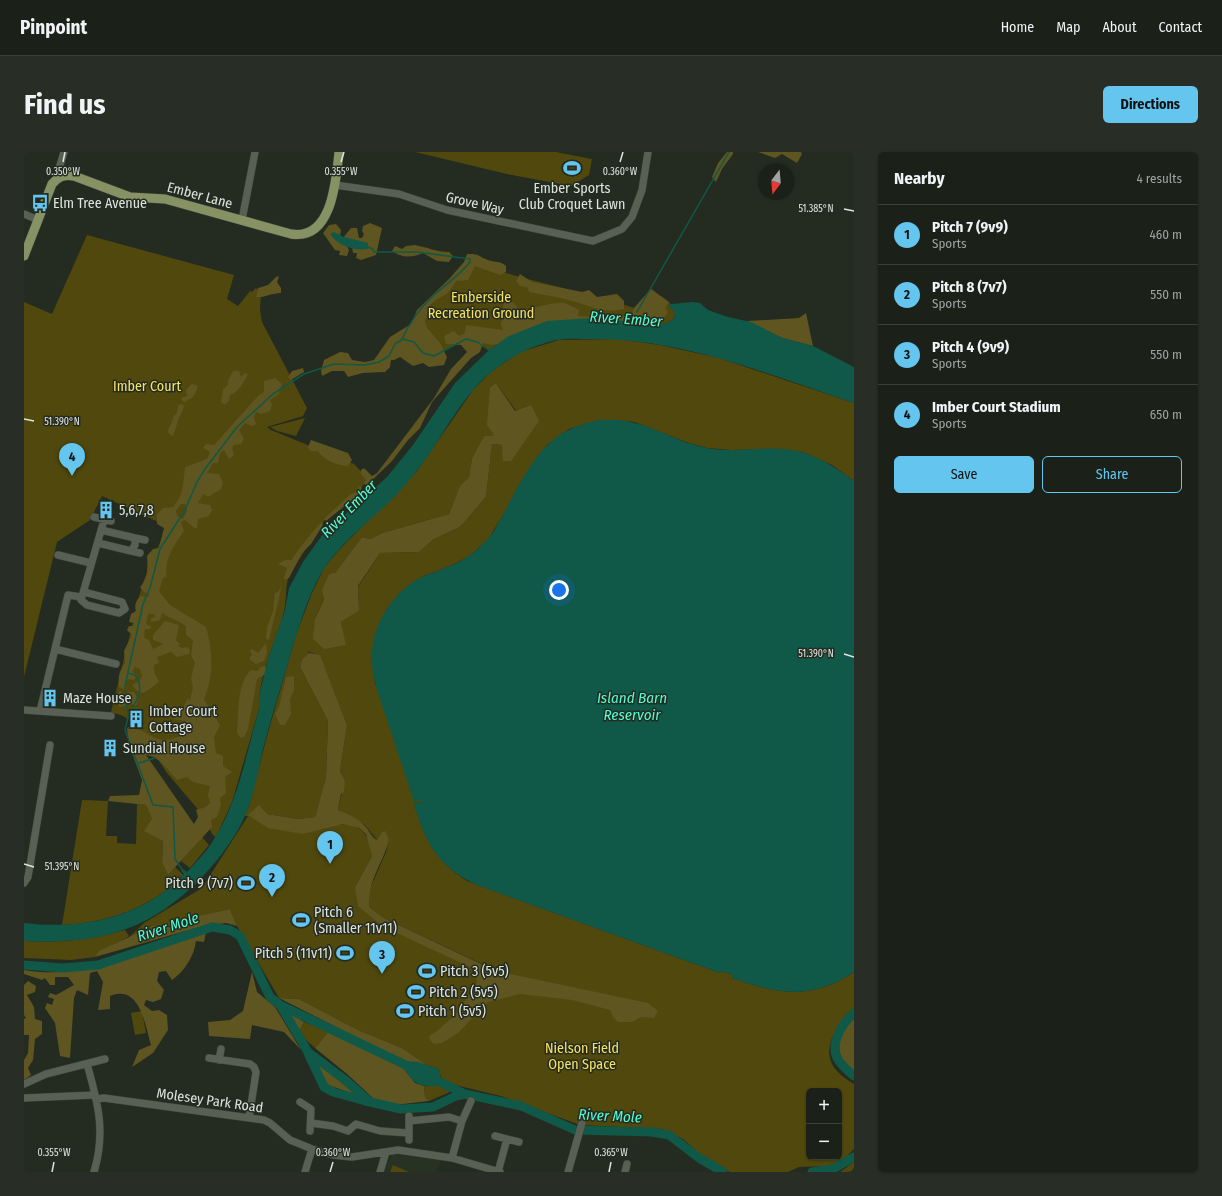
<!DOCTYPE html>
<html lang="en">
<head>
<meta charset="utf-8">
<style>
	:root { --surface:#1b2019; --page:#282d26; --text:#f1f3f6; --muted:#a0a3a2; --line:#393e38; --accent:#64c5ee }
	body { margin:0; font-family:"Fira Sans Condensed",sans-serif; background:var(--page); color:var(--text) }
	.controls { position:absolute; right:12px; bottom:12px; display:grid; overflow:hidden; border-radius:6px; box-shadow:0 1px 3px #0004 }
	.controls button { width:36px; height:36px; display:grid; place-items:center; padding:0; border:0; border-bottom:1px solid var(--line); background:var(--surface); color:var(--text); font:20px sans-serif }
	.compass { position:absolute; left:734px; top:12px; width:36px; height:36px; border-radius:50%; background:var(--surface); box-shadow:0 1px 3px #0004; rotate:196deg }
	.you { position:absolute; left:535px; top:438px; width:14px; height:14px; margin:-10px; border:3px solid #fff; border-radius:50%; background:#1a73e8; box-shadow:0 0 0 6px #1a73e833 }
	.badge { display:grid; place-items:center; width:26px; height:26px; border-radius:50%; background:var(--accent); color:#111; font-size:13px; font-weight:700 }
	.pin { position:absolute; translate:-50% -33px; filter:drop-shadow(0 1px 2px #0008) }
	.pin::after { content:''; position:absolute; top:21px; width:14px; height:12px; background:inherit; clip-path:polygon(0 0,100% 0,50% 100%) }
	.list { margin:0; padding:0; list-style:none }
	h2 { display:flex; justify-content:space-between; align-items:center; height:52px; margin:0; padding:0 16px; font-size:17px }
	h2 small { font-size:13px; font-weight:400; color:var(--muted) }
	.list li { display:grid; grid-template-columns:26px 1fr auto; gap:12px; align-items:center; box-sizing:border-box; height:60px; padding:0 16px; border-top:1px solid var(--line) }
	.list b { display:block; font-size:15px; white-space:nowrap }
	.list p { margin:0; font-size:13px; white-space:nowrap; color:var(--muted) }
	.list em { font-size:13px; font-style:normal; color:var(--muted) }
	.actions { display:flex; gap:8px; padding:12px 16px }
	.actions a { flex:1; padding:9px 0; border:1px solid var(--accent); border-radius:6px; text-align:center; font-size:14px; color:var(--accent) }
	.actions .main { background:var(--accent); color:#111 }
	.map { position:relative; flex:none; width:830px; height:1020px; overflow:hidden; border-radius:6px }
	header { display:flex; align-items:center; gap:24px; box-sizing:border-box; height:56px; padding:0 20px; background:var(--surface); border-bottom:1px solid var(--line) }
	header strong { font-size:19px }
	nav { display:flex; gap:22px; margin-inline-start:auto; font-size:14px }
	.intro { display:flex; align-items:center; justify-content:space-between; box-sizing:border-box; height:96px; padding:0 24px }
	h1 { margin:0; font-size:28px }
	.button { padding:10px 18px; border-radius:6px; background:var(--accent); color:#111; font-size:14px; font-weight:700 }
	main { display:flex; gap:24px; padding:0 24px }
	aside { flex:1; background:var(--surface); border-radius:6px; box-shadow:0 1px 3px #0004 }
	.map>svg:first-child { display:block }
</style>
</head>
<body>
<header>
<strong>Pinpoint</strong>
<nav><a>Home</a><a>Map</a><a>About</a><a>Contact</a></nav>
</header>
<div class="intro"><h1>Find us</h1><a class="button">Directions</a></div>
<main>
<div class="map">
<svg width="830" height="1020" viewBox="0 0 830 1020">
	<rect width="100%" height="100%" fill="#242b21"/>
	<path fill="#273222" d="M 368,1002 L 417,1008 L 412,1020 L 360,1020 Z"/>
	<path fill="#51480e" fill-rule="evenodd" d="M 391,0 L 532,0 L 568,7 L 565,23 L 547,34 L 483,22 Z
		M 63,83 L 210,123 L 203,147 L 214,154 L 226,139 L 228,140 L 232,136 L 237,141 L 236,158 L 238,170 L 283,256 L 279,264 L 243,275 L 247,278 L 330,312 L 345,328 L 300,369 L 265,423 C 261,435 263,447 260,459 C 252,491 234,523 235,557 L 208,650 L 192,685 L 189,683 L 172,655 L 143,621 L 109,570 L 99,564 L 87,560 L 118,433 L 143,374 L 78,344 L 66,368 L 33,390 L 0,525 L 0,150 L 28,162 Z
		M 445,108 C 499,130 555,137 610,156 L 627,137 L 647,152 L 645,155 L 651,160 L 650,167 L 638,173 L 568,166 L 485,184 L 465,198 C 440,182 433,193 410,204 L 379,187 Z
		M 594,187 L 636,193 L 695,206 L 830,251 L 830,329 L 808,313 L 778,300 L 757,297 L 707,298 L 683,296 L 665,291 L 610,270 L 591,268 L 575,268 L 545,277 L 523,293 L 463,389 L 444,405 L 424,415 L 400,424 L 384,434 L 362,458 L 351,485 L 348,505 L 351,531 L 395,647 L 398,647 L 398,650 L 390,651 C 401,688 411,708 443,729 L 696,821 L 697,819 L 709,823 L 708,826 C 755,842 786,849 830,820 L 830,856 C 814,871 794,898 813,919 C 817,924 824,928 830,932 L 830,997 L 819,1008 L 804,1014 L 775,1015 L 764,1020 L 706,1020 L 679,1005 L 659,987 L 639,977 L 556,973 L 477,944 L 431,933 L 417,926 L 415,917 L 403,913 L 378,896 L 334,878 L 275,847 L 255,846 L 213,774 L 206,757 L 164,767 L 97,793 L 120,771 L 178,736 L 224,664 L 220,664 L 225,654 L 243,584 L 273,480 L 288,441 L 300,416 L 314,399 L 393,319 L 449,238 L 468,219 L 496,200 L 535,188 ZM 472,231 L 492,259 L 507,253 L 478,293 L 468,292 L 462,345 L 436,375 L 410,387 L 395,400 L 356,401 L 334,435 L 335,459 L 317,470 L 321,493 L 291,467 L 311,421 L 338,385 L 346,387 L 358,381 L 425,362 L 436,335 L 445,325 L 448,306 L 460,284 L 470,283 L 466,235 ZM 283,499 L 296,504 L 323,573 L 316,619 L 321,628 L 314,658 L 341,673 L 353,688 L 357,681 L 365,688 L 362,700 L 345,739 L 345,755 L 360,766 L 471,818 L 358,774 L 331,735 L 348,704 C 346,697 345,686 340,681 C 326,664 296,676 279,682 L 243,662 L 274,667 L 291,665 L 302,625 L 304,569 L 276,515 L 278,507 L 285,501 ZM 785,939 L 815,939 L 815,1005 L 785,1005 Z
		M 281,266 L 272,284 L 253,279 L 246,275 Z
		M 58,648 L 84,649 L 82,684 L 93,684 L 93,691 L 112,692 L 113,652 L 122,653 L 139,689 L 138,711 L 144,723 L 151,715 L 159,723 C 128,756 82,771 38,773 Z
		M 178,685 L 185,693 L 166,716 L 157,709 Z
		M 101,778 L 105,784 C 94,792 78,796 71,805 L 47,808 L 0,806 L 0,789 C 37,791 66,788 101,778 Z
		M 118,859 L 122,881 L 111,883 L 107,861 Z
		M 280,870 L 305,879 L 291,896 L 274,881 Z
		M 400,934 L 417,934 L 426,940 L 405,949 L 401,945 Z
		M 830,1010 L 830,1020 L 816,1020 Z
		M 369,1013 L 385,1020 L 366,1020 Z"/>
	<path fill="#5e5521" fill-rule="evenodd" d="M 703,0 L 709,0 L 709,2 L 698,17 L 692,30 L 688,25 L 694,11 Z
		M 734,0 L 777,0 L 778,2 L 773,11 L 758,2 L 751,6 Z
		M 346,71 L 358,76 L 352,103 L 337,108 L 332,106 L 333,101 L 329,101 L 327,88 L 321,91 L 325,98 L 323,104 L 315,103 L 316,99 L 311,98 L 299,81 L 305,73 L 312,72 L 317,78 L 316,84 L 319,86 L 327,76 L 333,76 L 335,86 L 338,86 L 340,82 L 338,79 L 339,74 Z
		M 391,93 C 403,95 412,100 425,100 L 429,104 L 425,110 L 413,109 L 399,101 C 388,106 378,106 368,99 L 371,94 L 378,97 L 382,94 Z
		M 443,102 C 457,102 453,104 464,108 C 471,111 476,108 482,114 L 482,120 L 476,123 L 451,114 L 444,128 L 436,129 L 433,128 L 424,141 L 412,148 L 406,154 L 401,170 L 403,176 L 416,191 L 423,205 L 420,213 L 405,215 L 399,211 L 389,214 L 376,205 L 370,208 L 367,208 L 366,215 L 361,220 L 339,221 L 324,225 L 320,219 L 308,219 L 298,224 L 297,219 L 300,208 L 316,200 L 324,201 L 328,208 L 341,210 L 350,208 L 366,185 L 387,172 L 393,158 L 425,127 L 440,110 Z
		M 496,122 L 508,130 L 558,140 L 565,138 L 573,145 L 593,142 L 600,149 L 600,157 C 580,162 570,155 551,150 C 536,145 520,143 505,140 L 503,135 L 496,134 L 492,129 Z
		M 253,124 L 255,125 L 253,130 L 257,136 L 257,141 C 247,141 241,146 232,145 L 234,136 L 244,133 Z
		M 627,137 L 645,150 L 641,156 L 644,160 L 639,167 L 613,167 L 606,165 L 610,156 Z
		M 480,147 L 490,151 L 495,159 C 507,157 530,149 541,151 C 546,153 551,156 555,158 L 554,164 L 590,166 L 602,164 L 602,171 L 468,193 L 459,191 L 456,200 L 447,206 L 408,250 L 396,276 L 384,288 L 368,309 L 342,334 L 340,331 L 342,328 L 337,322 L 337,318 L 340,316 L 348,324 L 353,321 L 410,246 L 427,217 L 443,200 L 437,193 L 422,192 L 420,184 L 430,179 L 435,184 L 441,181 L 442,173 L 479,178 L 477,173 Z
		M 782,161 L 789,194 L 758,186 L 723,169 L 775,166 Z
		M 279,216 L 280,220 L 267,228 L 264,225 L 268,219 Z
		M 209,219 L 215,219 L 217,225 L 221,221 L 224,222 C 220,230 214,241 206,243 L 205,249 L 201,253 L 197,250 L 199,237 L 204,233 L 204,229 Z
		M 251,226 L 258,232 L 254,243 L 246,248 L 248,253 L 246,259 L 237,262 L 232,260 L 230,265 L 232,272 L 228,274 L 221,271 L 215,278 L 220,287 L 217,292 L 210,293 L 208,296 L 210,303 L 205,307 L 200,298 L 196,301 L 194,311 L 189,311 L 183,321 L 195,322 L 199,331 L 197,337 L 184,345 L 179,342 L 174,351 L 186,353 L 188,358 L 185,364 L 174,367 L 173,376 L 170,376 L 161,368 L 157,370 L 160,379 C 151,392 139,408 143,425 L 139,426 L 135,439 L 146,453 L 182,475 C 189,499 190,524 180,547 L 196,573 L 190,585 L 192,601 L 199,604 L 199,614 L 208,620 L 201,625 L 202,641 L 196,646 L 197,653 L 193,665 L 187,668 L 188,675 L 144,723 L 138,711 L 139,689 L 120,679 L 128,667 L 122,653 L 84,649 L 86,644 L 115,643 L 118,628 L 105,593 L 103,577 L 104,575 C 128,577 129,597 158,583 L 162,569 L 149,567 L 150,562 L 159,556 L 164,546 L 166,549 L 169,535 L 167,527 L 171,510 L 167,504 L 169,488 L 162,483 L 162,474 C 155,469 146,466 138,461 L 136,468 L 128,470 L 126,467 L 131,465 L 130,462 L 124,462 L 122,472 L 127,474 L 126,477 L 121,477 L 120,486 L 125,488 L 129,497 L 139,492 L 129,488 L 129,483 L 141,469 L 155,473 L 152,488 L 156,492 L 154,494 L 158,496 L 164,495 L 166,498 L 165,502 L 153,505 L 147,500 L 133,505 L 135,511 L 130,513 C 129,519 132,524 135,530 L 120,541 L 114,540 L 108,533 L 115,529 L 118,524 L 116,517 L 111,515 L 108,520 L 113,523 L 110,528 L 105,527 L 101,530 L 103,536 L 102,538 L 95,535 C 94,525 95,519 101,511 L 100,499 L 108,483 L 103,478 L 105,474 L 109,474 L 110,471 L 105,470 L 107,462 L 112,459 C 110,453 112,449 116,444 L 124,445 L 125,442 L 120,440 L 116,435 C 124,428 124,414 123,404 L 129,397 L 135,396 L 140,376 L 133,372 L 133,362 L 139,356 L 149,355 C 160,342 159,332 161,315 L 183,307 L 186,300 L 179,296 L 182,292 L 190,293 L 234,244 L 240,240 L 240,229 ZM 157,352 L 161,352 L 163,358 L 159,367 L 153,364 L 152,359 ZM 122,603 C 137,605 143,618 153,628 L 163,625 L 169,630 L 186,634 L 184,643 L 186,651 L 182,655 L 172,658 L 174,665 L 170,672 Z
		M 472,231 L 491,259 L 507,253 L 515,269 L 487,309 L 479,309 L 478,293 L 468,292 L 462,345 L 436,375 L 410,387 L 395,400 L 356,401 L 334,434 L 335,459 L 317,470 L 322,493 L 300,497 L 289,487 L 291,467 L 300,447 L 298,438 L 305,422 L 311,421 L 338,385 L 346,387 L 358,381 L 425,362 L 436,334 L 445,325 L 448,306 L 460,284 L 470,283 L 463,273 L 466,235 Z
		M 168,232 L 174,234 C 171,243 169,247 160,250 L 157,248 L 159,245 L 163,244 C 161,238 163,236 168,232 Z
		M 159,252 L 160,255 L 155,266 L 149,284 L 144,281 C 144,275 149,271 149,265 L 153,261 L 154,253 Z
		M 287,288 L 324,301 L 328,308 L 324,314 C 313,313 301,309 294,299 L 286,299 L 284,295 Z
		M 336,334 L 338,336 L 333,344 L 302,369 L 300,367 L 327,342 L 330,341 Z
		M 298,370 L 299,373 L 287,392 L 278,401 L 265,426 L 261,428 L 260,425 L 263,416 L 254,412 L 261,408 L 268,408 C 271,401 292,375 298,370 Z
		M 258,433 L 245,488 L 242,487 L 243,475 L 249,459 L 251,441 L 254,440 Z
		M 242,491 L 243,501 L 240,509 L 232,512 L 225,507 L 228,503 L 226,498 L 228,497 L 234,501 Z
		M 285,501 L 296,503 L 323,573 L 316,619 L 321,628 L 320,640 L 317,642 L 314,658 C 324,662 332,665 340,673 C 345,677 347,685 353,688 L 357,681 L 361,679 L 365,688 C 358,714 344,727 345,755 L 360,766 L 472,819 L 624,851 L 634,859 L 630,866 L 617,865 L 608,870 L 594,870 L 589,865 L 586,858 L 548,848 L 496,842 L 464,850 L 434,881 L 418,891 L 410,892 L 406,888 L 405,884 L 413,879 L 432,862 L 453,831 L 450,817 L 358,774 L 334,754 L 331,735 L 348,704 L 342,682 L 335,676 L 319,672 L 279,682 L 244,676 L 224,663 L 235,653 L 243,662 L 274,667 L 291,665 L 302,625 L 304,569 L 276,515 L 278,507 Z
		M 241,514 L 243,518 L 242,522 L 233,527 L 224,577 L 220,585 L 217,586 L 213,581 C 215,562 212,532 227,518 L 234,519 L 236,515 Z
		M 270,524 L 270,538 L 266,547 L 267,562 L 261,573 L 256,573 L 251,562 L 255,555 L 262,525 Z
		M 96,539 L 100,543 L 105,540 L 110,540 L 114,547 L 112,554 L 105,550 L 100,554 L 95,555 L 93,544 Z
		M 206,757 L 213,774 L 202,771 L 179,774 L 71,805 L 75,799 L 129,774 L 157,776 L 175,764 Z
		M 182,780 L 180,790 L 172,789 C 170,804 161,819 148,828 L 142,819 L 135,820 L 133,829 L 140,838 L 137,847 L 129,850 L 122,848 L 120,853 L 128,859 L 135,858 L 143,863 L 144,878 L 129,901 L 108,915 L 115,898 L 127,893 C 121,873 116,832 86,844 L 86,857 L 74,858 L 79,830 L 73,819 L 66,821 L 64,843 L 53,838 L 50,846 L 46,906 L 36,904 L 31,871 L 21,856 L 23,851 L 28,853 L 30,847 L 24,845 L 26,841 L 32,843 L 50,833 L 44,825 L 31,825 L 31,833 L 26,833 L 21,826 L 18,828 L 0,822 L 0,818 C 63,829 124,799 182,780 Z
		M 228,820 L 233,840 L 251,855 L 277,898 L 260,880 L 228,873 L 226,887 L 185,884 L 184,870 L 206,868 L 219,859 Z
		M 4,829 L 12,834 L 11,840 L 3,843 L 10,855 L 11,867 L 18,869 L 18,882 L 11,887 L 9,908 L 4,916 L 7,923 L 0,928 L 0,908 L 4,901 L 5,883 L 0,883 L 0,867 L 2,866 L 0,863 L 0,833 Z
		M 255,846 L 275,847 L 334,878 L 378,896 L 403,913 L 379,909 Z
		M 264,860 L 280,870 L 274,881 Z
		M 830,867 L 830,921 C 810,905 810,883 830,867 Z
		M 305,879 L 377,913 L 391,931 L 400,934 L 401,945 L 405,949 L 370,953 L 350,947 L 323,922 L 291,896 Z
		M 290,908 L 336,944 L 304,933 Z"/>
	<path fill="#105848" d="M 310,80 L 320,85 L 344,91 L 344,97 C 330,99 314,94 306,82 Z
		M 669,150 L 676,151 L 684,158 L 704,165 L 727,170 L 758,186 L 789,194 L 830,215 L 830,251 C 746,223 658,186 568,187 C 557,187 544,186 533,188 C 510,193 489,203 470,218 C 436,244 418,288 392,320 C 383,331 374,342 364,351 C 339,375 309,397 293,429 C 279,457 271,488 262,518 C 254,544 246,570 239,597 C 235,616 231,636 225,654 C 217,676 203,697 188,714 C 134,776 81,793 0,789 L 0,771 C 57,778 119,766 160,722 L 157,719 L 159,717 L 163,720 C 173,709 185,697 192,684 C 215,646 223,599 235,557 L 235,544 L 244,507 L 261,458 L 265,436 L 279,410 L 299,382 L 363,325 L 389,293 L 431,231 L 465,198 L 485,184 L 523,169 L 568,166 L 638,173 L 650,167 L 651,160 L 645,155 L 647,152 Z
		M 575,268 C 584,268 593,267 602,269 C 631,274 655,291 683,296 C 708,301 734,295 759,297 C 787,299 808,313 830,329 L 830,820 C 786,849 755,842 708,826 L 709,823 L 697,819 L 696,821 L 453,733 C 414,715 401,691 390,651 L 398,650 L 398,647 L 390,650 C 382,624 373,599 365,574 C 359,554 350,534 348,513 C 345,479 364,446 392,428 C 403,422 415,419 426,414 C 444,407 458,395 470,379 C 487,350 503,310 528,289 C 541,277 558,272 575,268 Z
		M 379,909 L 394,910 L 415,917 L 418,932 L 417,934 C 392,935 391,932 377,913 Z"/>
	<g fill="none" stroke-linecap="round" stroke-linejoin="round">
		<path stroke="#105848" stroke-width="1.5" d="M 344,95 L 349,97 L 350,100 L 393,100 L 446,107 L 446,110 C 435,124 422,132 409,144 C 396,156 385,172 378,187
			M 613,160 L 705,0
			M 104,521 L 111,523 C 122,537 111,551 104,564
			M 115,611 L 131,606
			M 160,720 L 151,707 L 149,655 L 129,653 L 101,578 L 104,565 L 101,534 L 119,452 L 126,436 L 136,397 L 161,358 L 173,330 L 181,317 L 213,275 L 249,242 L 280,222 L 310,212 L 341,213 L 355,210 L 365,204 L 371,192 L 379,187 L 390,190 L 399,201 L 410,204 L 442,187 L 453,190 L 466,199"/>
		<path stroke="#105848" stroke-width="9" d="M 0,813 L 39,816 L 74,813 L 188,775 L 206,778 L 216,784 L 246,845 L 256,853 L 388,916
			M 256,853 L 284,900 L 321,928 L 346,950 L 377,957 L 409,955 L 432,944 L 441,942
			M 830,861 C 819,870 806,891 813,906 C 817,913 824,919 830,924
			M 284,901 L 300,935 L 309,940 L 345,950
			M 408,926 L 441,942 L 497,954 L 551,978 L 628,980 L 645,983 L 675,1006 L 699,1020
			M 788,1020 L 809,1017 L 830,1005"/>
		<g stroke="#3f463d" stroke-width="8">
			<path id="minor" d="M 36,25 L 34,20 L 40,0
				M 311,33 L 375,42 L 423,58 L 569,89 L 598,77 L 608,65 L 618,38 L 624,0
				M 0,62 L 14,68
				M 218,68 L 231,0
				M 70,365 L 87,369
				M 111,386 L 121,388
				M 74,391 L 107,399 L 111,393 L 111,386 L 77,378
				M 107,399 L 116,401
				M 34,403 L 67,411
				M 60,440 L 98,450 L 101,457 L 95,461 L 63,453 L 57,448 L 80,368
				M 31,497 L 92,512
				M 0,558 L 87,564
				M 16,559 L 44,443 L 57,445
				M 0,731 L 4,725 L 26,593
				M 185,906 L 226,912 L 230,915 L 232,920 L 225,966
				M 195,908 L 197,897
				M 63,912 C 74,951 82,980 70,1020
				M 0,932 L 22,922 L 81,907
				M 0,946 L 71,943
				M 72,947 L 80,946 L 240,968 L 246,971 L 266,988 L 288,997 L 309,1003 L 328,1005 L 374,998 L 428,1006 L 476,1020
				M 276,950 L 287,957 L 286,979
				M 385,969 L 425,965 L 438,969
				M 287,971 L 309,974 L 324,979 L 332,972 L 356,979 L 385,981
				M 471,984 L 495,990
				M 385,988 L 385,964
				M 428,1006 L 438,969 L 447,949
				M 281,1020 L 288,997
				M 356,1020 L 362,1000
				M 474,1020 L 483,987
				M 544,1020 L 558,971
				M 601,1020 L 603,1012"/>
		</g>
		<g stroke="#3f463d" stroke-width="10">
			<path id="major" d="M 0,104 L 28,32 C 34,25 40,22 50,24 L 106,45 L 141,47 L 267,82 C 308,89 312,29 315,0"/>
		</g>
		<use href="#minor" stroke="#586054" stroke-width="7"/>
		<use href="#major" stroke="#879264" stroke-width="9"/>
	</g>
	<path fill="none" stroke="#dfe4dd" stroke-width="1.5" d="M 39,10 L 41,0M 317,10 L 320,0M 596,10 L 599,0M 820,57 L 830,59M 0,267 L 10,269M 820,502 L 830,505M 0,712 L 10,715M 28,1020 L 30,1010M 306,1020 L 309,1010M 585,1020 L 587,1010"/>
	<defs>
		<g id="stadium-bare" transform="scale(1.38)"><path d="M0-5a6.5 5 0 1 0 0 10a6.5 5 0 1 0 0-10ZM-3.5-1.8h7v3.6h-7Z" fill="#64c5ee" stroke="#242b21" stroke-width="2.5" paint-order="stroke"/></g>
		<g id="bus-bare" transform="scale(1.38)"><path d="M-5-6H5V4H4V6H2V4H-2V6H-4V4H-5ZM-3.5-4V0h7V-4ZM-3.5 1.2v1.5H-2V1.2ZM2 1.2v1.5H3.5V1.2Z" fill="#64c5ee" stroke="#242b21" stroke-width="2.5" paint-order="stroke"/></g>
		<g id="building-bare" transform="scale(1.38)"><path d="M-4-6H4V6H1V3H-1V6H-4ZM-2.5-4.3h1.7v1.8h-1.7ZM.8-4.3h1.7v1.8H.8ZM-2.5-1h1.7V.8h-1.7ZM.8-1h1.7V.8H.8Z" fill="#64c5ee" stroke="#242b21" stroke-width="2.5" paint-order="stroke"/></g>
	</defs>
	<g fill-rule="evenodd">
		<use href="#stadium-bare" x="548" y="16"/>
		<use href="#bus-bare" x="16" y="51"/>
		<use href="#building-bare" x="82" y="358"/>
		<use href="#building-bare" x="26" y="546"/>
		<use href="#building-bare" x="112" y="567"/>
		<use href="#building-bare" x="86" y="596"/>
		<use href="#stadium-bare" x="222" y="731"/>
		<use href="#stadium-bare" x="277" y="768"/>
		<use href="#stadium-bare" x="321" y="801"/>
		<use href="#stadium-bare" x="403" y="819"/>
		<use href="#stadium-bare" x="392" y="840"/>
		<use href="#stadium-bare" x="381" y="859"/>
	</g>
	<g text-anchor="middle" stroke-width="3" stroke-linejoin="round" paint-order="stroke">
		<g font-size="14" fill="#dfe4dd" stroke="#242b21" text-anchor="start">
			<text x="548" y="41" text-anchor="middle">Ember Sports<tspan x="548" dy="16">Club Croquet Lawn</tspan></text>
			<text x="29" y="56">Elm Tree Avenue</text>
			<text x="95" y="363">5,6,7,8</text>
			<text x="39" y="551">Maze House</text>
			<text x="125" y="564">Imber Court<tspan x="125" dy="16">Cottage</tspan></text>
			<text x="99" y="601">Sundial House</text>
			<text x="209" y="736" text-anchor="end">Pitch 9 (7v7)</text>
			<text x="290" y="765">Pitch 6<tspan x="290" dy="16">(Smaller 11v11)</tspan></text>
			<text x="308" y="806" text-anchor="end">Pitch 5 (11v11)</text>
			<text x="416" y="824">Pitch 3 (5v5)</text>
			<text x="405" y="845">Pitch 2 (5v5)</text>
			<text x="394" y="864">Pitch 1 (5v5)</text>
		</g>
		<g font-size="14" fill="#dfe4dd" stroke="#242b21">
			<text transform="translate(176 43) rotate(15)" y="5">Ember Lane</text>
			<text transform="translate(451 51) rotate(13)" y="5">Grove Way</text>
			<text transform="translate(186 948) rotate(8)" y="5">Molesey Park Road</text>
		</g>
		<g font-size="14" fill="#f9e35e" stroke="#242b21">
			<text x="457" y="150">Emberside<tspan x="457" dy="16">Recreation Ground</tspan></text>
			<text x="123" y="239">Imber Court</text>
			<text x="558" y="901">Nielson Field<tspan x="558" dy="16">Open Space</tspan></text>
		</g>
		<g font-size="15" font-style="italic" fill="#51fed4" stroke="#242b21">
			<text transform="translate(602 167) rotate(4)" y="5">River Ember</text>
			<text transform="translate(325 357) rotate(-46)" y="5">River Ember</text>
			<text x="608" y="551">Island Barn<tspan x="608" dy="17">Reservoir</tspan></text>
			<text transform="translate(144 775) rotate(-18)" y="5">River Mole</text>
			<text transform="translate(586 964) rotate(3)" y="5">River Mole</text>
		</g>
	</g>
	<g font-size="10" text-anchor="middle" fill="#dfe4dd" stroke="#242b21" stroke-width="3" stroke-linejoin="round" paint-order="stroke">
		<text x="39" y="23">0.350°W</text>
		<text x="317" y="23">0.355°W</text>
		<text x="596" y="23">0.360°W</text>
		<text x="792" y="60">51.385°N</text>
		<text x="38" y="273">51.390°N</text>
		<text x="792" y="505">51.390°N</text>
		<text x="38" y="718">51.395°N</text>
		<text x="30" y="1004">0.355°W</text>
		<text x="309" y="1004">0.360°W</text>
		<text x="587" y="1004">0.365°W</text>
	</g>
</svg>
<div class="controls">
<button>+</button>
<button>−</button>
</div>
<svg class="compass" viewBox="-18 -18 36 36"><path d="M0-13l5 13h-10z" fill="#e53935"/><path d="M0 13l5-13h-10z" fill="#a0a3a2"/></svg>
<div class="you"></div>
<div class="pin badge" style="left:306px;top:712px">1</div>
<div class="pin badge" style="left:248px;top:745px">2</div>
<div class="pin badge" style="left:358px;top:822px">3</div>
<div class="pin badge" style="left:48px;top:324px">4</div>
</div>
<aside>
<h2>Nearby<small>4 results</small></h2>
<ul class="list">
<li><span class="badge">1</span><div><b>Pitch 7 (9v9)</b><p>Sports</p></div><em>460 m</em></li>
<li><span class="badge">2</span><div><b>Pitch 8 (7v7)</b><p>Sports</p></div><em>550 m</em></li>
<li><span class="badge">3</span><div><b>Pitch 4 (9v9)</b><p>Sports</p></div><em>550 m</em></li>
<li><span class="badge">4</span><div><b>Imber Court Stadium</b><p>Sports</p></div><em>650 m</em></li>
</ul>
<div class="actions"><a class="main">Save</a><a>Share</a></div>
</aside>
</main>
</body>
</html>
